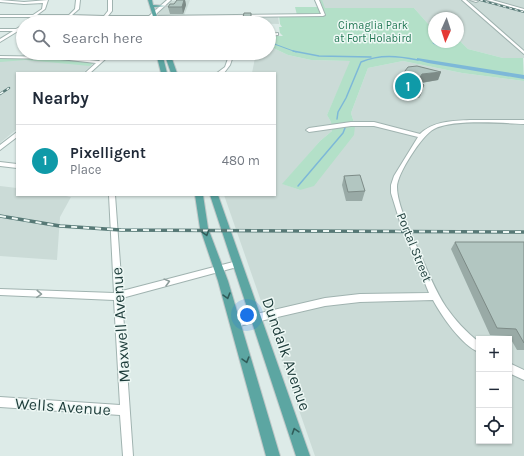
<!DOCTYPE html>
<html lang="en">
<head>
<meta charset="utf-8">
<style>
	:root { --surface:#fff; --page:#f2f2f3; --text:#1f2937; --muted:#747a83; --line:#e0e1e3; --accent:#845c3e }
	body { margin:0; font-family:Karla,sans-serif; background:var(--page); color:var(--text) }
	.controls { position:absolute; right:12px; bottom:12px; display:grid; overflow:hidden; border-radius:0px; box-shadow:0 1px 3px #0004 }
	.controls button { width:36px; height:36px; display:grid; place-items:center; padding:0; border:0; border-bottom:1px solid var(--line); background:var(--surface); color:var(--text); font:20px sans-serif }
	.compass { position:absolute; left:428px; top:12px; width:36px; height:36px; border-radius:50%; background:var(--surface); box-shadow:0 1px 3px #0004; rotate:183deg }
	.you { position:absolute; left:247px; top:315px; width:14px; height:14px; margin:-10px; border:3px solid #fff; border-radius:50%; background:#1a73e8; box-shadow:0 0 0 6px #1a73e833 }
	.badge { display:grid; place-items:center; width:26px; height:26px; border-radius:50%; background:var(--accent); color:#fff; font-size:13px; font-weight:700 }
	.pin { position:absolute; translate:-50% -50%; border:2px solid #fff; box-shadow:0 1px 4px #0006 }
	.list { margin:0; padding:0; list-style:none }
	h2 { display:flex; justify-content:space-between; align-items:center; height:52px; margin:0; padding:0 16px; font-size:17px }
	h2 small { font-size:13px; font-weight:400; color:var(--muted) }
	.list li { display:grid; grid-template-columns:26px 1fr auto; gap:12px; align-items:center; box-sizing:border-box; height:72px; padding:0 16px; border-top:1px solid var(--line) }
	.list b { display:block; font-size:15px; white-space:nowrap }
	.list p { margin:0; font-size:13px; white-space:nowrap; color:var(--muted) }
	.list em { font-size:13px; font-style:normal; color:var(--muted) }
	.icon { flex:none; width:22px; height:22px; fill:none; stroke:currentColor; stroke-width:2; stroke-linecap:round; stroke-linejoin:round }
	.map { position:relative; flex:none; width:524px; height:456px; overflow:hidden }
	.search { position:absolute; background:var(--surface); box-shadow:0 1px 3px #0004; left:16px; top:16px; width:260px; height:44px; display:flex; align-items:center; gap:10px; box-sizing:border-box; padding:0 14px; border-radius:22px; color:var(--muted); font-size:15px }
	.panel { position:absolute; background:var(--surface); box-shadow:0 1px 3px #0004; left:16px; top:72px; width:260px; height:124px; border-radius:0px }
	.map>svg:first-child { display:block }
</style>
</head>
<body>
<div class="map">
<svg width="524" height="456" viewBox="0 0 524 456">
	<rect width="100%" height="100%" fill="#ddebe8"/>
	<path fill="#cbdbd7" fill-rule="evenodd" d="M 190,0 L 184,16 L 157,15 L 170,1 Z
		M 320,0 L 524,0 L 524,58 L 503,58 L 468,49 L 458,39 L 458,18 L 434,18 L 434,28 L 430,26 L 414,8 L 323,8 Z
		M 241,16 L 278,16 L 279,24 L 241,23 Z
		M 269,46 L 288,55 L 311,60 L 351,61 L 327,115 L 331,122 L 332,131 L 320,141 L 283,184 L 300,190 L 355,126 L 351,113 L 368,68 L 403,61 L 462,73 L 524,81 L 524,456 L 315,456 L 224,195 L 275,195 L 275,73 L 252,73 L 256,53 L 269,53 ZM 479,339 L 509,339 L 509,441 L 479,441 Z
		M 0,59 L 58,59 L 95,62 L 83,73 L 17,73 L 17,129 L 0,143 Z
		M 0,186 L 17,188 L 17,195 L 61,195 L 71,197 L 60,217 L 57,260 L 0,256 Z"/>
	<path fill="#b3e0c8" d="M 320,0 L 322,0 L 325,8 L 414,8 L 430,26 L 434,28 L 434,42 L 458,42 L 458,39 L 468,49 L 503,58 L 523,58 L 524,81 L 462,73 L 403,61 L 368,68 L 351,113 L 355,126 L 354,135 L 314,186 L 300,190 L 282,184 L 320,141 L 332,131 L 331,122 L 327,115 L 350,61 L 311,60 L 288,55 L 269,46 L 269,36 L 283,36 L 280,33 L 279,27 L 282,27 L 280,24 L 279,15 L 297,15 L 295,7 L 318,7 L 323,8 Z
		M 0,59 L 58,59 L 94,62 L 90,66 L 26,60 L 0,62 Z"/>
	<path fill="#7db8d8" d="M 417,58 L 524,75 L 524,79 L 428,63 L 417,60 Z"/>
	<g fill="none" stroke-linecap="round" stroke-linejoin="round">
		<path stroke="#7db8d8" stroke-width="1" d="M 269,42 L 296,52
			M 433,43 L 439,46"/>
		<path stroke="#7db8d8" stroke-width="1.5" d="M 293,51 L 319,56 L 371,57
			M 337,119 L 338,112 L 346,98 L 361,62 C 380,54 398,56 418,60
			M 298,186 L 343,133 L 345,128"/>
		<g stroke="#a0b3b0" stroke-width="2">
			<path id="minor" d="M 0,0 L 24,2 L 48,0 L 45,9 L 37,15 L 69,15 L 75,9 L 76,0 L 80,0 L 79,9 L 72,15 L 104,16 L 108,11 L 108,0 L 112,0 L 112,11 L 108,16 L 149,16 L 167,0 L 171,0 L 154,16 L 321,14 L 315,0 L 319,0 L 325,15 L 323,16 L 151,18 L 146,23 L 142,23 L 147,18 L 106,18 L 101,23 L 97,23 L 102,18 L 70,17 L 65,23 L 61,23 L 67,17 L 35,17 L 28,23 L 24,23 L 31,17 L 0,17 L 0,15 L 33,15 L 42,9 L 43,3 L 24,4 L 0,2 Z
				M 462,0 L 466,0 L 524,51 L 524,54 Z
				M 470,0 L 478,1 L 476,2 Z
				M 487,0 L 492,0 L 524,9 L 524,11 Z
				M 23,25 L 23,28 L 0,42 L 0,39 L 13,31 L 0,31 L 0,29 L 16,29 Z
				M 278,33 L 278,35 L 269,36 L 269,34 Z
				M 108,53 L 112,53 L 90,73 L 85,73 L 96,63 L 60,59 L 0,58 L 0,56 L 60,57 L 99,61 Z
				M 230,53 L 234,53 L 230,65 L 224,73 L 217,73 L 225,67 Z
				M 470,120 L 524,120 L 524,124 C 502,123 453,119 434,129 C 422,135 397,174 397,187 C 397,204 410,231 417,247 C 426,267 434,289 446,307 C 455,320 466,332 479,342 L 479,352 C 462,346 441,315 433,300 L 360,302 L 325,306 L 235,327 L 232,326 L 231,323 L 232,320 L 235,319 L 325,298 L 360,294 L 429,293 L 400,222 L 391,193 L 391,185 L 394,176 L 418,137 L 374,126 L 351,126 L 309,132 L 306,130 L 309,128 L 351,122 L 374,122 L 420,134 C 433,121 452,121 470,120 Z
				M 17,132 L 17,137 L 0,150 L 0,145 Z
				M 0,162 L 17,164 L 17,168 L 0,166 Z
				M 109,195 L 115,195 L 122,291 L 237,261 L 240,262 L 241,264 L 240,266 L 237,267 L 122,298 L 133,456 L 123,456 L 120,415 L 0,407 L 0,397 L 120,405 L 114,300 L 0,295 L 0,289 L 114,293 Z
				M 509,363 L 524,370 L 524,380 L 509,373 Z"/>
		</g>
		<g stroke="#c0c8c8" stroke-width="2">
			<path id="major" d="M 148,0 L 152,0 L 153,5 L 166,6 L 154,7 L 159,23 L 155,23 Z
				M 156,53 L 162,53 L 167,73 L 161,73 Z
				M 164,53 L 170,53 L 177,73 L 171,73 Z
				M 195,195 L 203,195 L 208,228 L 228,281 L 280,456 L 266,456 L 218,281 L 200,228 Z
				M 210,195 L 218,195 L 310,456 L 296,456 Z"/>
		</g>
		<use href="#minor" fill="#fff" fill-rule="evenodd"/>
		<use href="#major" fill="#5ca6a2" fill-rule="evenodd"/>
		<g stroke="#577976" stroke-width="2">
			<path id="rail-far2" d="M 480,0 L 524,12"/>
		</g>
		<g stroke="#577976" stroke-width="2.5">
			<path id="rail-far1" d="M 0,94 L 9,88"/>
		</g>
		<g stroke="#577976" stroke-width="3.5">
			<path id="rail" d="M 0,216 L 60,226 L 121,230 L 524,232"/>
		</g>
		<use href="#rail-far2" stroke="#eef8f5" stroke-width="1" stroke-dasharray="3" stroke-linecap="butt"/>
		<use href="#rail-far1" stroke="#eef8f5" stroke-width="1.5" stroke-dasharray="4" stroke-linecap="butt"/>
		<use href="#rail" stroke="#eef8f5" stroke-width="2" stroke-dasharray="6" stroke-linecap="butt"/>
	</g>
	<path fill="#99aaa6" d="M 177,0 L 185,0 L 186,5 L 183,14 L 170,14 L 168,7 L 174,4 Z
		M 244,13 L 251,13 L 251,23 L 244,23 Z
		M 441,72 L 438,80 L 422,83 L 424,85 L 421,94 L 419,98 L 400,93 L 399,88 L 396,88 L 399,79 Z
		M 344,176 L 365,191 L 362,201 L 346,201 L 342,185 Z
		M 455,242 L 524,242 L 524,350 L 517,350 L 509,336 L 490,335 L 451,249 Z"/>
	<path fill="#7d8b87" d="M 184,0 L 185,0 L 186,5 L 183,14 L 182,7 Z
		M 441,72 L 438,80 L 420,83 L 418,80 L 422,74 Z
		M 424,85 L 421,94 L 419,98 L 422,88 Z"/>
	<path fill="#b2c6c1" stroke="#7d8b87" d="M 177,0 L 184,0 L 182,7 L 168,7 L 170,4 L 174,4 Z
		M 244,13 L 251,13 L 251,18 L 243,17 Z
		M 417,66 L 441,72 L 422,74 L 418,80 L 424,85 L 422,88 L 403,84 L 401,79 L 399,79 L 408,67 Z
		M 360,175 L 365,191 L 348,192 L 344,176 Z
		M 455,242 L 524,242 L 524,343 L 516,329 L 497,328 Z"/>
	<defs><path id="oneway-chevron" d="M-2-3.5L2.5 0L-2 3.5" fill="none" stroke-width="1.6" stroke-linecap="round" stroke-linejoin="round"/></defs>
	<g stroke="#305c59">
		<use href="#oneway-chevron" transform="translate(206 233) rotate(73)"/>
		<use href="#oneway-chevron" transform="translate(227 296) rotate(74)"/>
		<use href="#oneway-chevron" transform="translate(246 360) rotate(74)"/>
		<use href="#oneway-chevron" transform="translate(295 431) rotate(-108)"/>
	</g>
	<g stroke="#8e9e9c">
		<use href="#oneway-chevron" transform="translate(167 282) rotate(-15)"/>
		<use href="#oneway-chevron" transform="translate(39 294) rotate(3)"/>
	</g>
	<g text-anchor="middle" stroke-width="3" stroke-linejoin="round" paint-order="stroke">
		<g font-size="11" fill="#237855" stroke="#eef8f5">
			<text x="373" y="29">Cimaglia Park<tspan x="373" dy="13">at Fort Holabird</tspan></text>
		</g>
		<g font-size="13" fill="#1d3c3a" stroke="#eef8f5">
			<text transform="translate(415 247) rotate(68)" y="5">Portal Street</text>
		</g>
		<g font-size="16" fill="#1d3c3a" stroke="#eef8f5">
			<text transform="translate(120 325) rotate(-94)" y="6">Maxwell Avenue</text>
			<text transform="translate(287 354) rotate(71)" y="6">Dundalk Avenue</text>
			<text transform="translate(63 406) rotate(4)" y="6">Wells Avenue</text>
		</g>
	</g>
</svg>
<div class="controls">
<button>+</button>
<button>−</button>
<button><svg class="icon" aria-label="locate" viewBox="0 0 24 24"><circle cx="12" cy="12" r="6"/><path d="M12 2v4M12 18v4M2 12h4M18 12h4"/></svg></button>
</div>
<svg class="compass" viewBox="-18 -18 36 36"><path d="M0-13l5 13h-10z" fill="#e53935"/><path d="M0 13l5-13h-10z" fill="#747a83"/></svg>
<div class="you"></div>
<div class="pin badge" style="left:408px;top:86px;background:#0f9aa8">1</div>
<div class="search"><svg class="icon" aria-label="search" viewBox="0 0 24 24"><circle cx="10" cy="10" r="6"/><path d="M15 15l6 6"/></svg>Search here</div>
<section class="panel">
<h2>Nearby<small></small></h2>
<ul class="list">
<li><span class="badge" style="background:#0f9aa8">1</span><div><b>Pixelligent</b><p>Place</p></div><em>480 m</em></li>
</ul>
</section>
</div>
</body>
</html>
